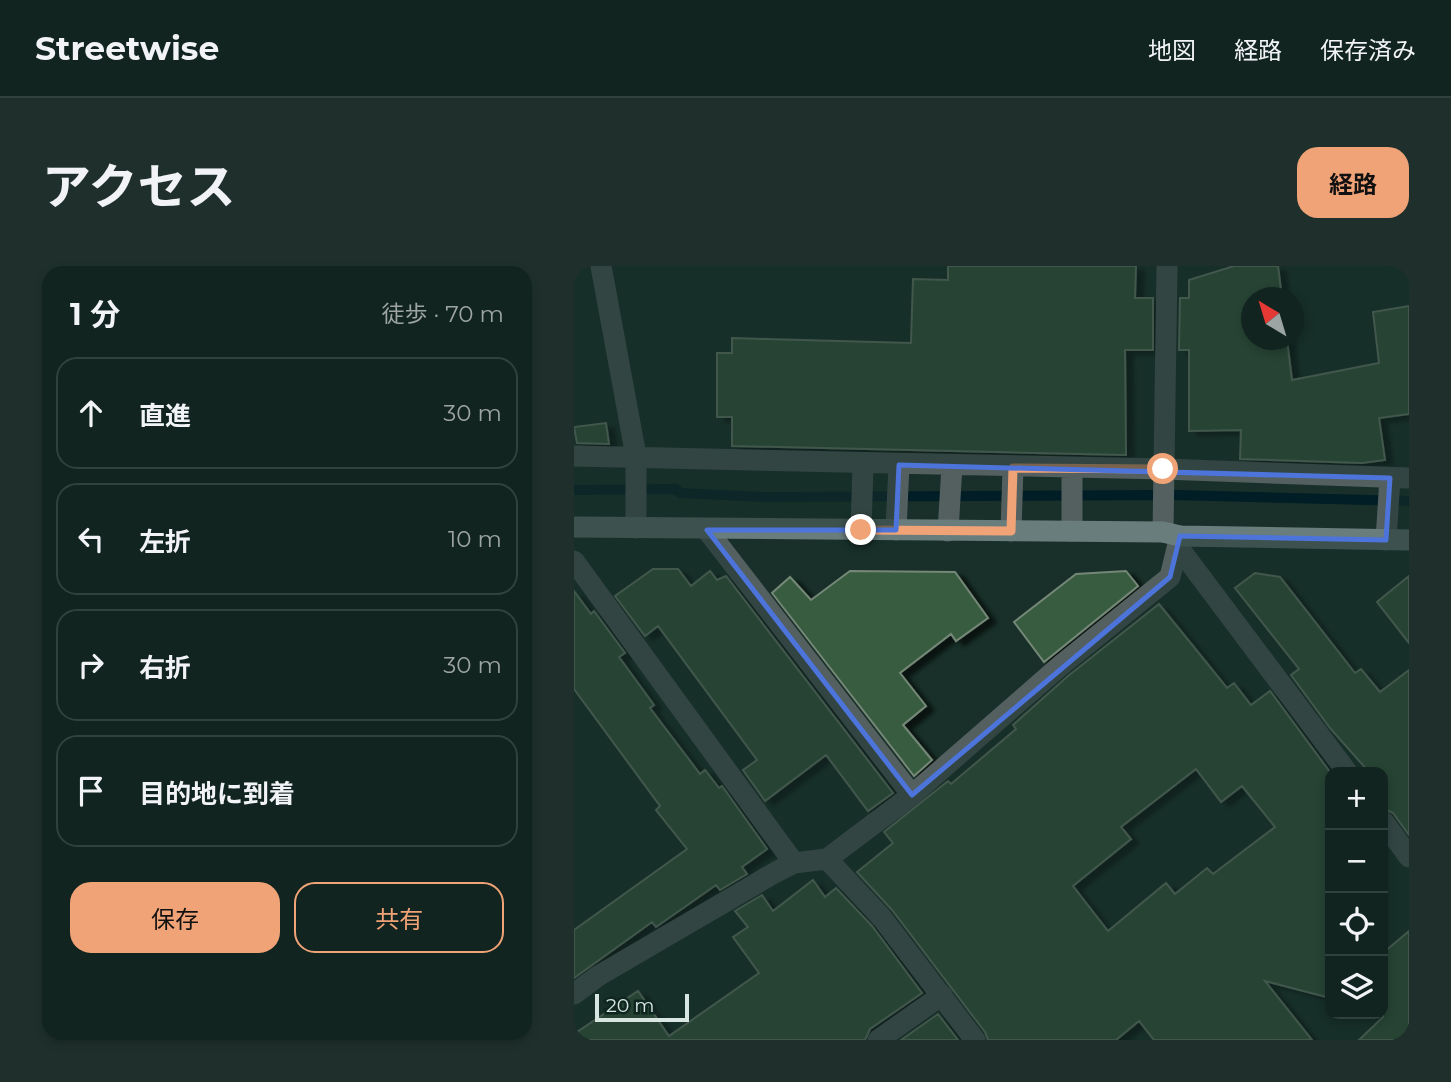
<!DOCTYPE html>
<html lang="ja">
<head>
<meta charset="utf-8">
<style>
	:root { --surface:#12241f; --page:#1f302c; --text:#f1f3f6; --muted:#9ca4a4; --line:#31413d; --accent:#efa377 }
	body { margin:0; font-family:Montserrat,"Noto Sans JP",sans-serif; background:var(--page); color:var(--text) }
	.controls { position:absolute; right:21px; bottom:21px; display:grid; overflow:hidden; border-radius:14px; box-shadow:0 4px 10px #0003 }
	.controls button { width:63px; height:63px; display:grid; place-items:center; padding:0; border:0; border-bottom:2px solid var(--line); background:var(--surface); color:var(--text); font:35px sans-serif }
	.compass { position:absolute; left:667px; top:21px; width:63px; height:63px; border-radius:50%; background:var(--surface); box-shadow:0 4px 10px #0003; rotate:322deg }
	.scale { position:absolute; left:21px; bottom:18px; width:94px; box-sizing:border-box; padding-left:7px; border:4px solid #d8e6e1; border-top:0; font-size:19px; line-height:24px; white-space:nowrap; color:#d8e6e1; -webkit-text-stroke:5px #0e261f; paint-order:stroke }
	.stop { position:absolute; width:21px; height:21px; margin:-16px; border:5px solid #efa377; border-radius:50%; background:#fff }
	.stop.end { background:#efa377; border-color:#fff; box-shadow:0 2px 7px #0008 }
	.list { margin:0; padding:0; list-style:none }
	h2 { display:flex; justify-content:space-between; align-items:center; height:91px; margin:0; padding:0 28px; font-size:30px }
	h2 small { font-size:23px; font-weight:400; color:var(--muted) }
	.list li { display:grid; grid-template-columns:46px 1fr auto; gap:21px; align-items:center; box-sizing:border-box; height:112px; margin:0 14px 14px; padding:0 14px; border:2px solid var(--line); border-radius:21px }
	.list b { display:block; font-size:26px; white-space:nowrap }
	.list em { font-size:23px; font-style:normal; color:var(--muted) }
	.actions { display:flex; gap:14px; padding:21px 28px }
	.actions a { flex:1; padding:16px 0; border:2px solid var(--accent); border-radius:21px; text-align:center; font-size:24px; color:var(--accent) }
	.actions .main { background:var(--accent); color:#111 }
	.icon { flex:none; width:38px; height:38px; fill:none; stroke:currentColor; stroke-width:2; stroke-linecap:round; stroke-linejoin:round }
	.map { position:relative; flex:none; width:835px; height:774px; overflow:hidden; border-radius:21px }
	header { display:flex; align-items:center; gap:42px; box-sizing:border-box; height:98px; padding:0 35px; background:var(--surface); border-bottom:2px solid var(--line) }
	header strong { font-size:33px }
	nav { display:flex; gap:38px; margin-inline-start:auto; font-size:24px }
	.intro { display:flex; align-items:center; justify-content:space-between; box-sizing:border-box; height:168px; padding:0 42px }
	h1 { margin:0; font-size:49px }
	.button { padding:18px 32px; border-radius:21px; background:var(--accent); color:#111; font-size:24px; font-weight:700 }
	main { display:flex; gap:42px; padding:0 42px }
	aside { flex:1; background:var(--surface); border-radius:21px; box-shadow:0 4px 10px #0003 }
	.map>svg:first-child { display:block }
</style>
</head>
<body>
<header>
<strong>Streetwise</strong>
<nav><a>地図</a><a>経路</a><a>保存済み</a></nav>
</header>
<div class="intro"><h1>アクセス</h1><a class="button">経路</a></div>
<main>
<aside>
<h2>1 分<small>徒歩 · 70 m</small></h2>
<ul class="list">
<li><svg class="icon" aria-label="ahead" viewBox="0 0 24 24"><path d="M12 20V5M6 11l6-6 6 6"/></svg><div><b>直進</b></div><em>30 m</em></li>
<li><svg class="icon" aria-label="left" viewBox="0 0 24 24"><path d="M17 20v-9H6M10 6l-5 5 5 5"/></svg><div><b>左折</b></div><em>10 m</em></li>
<li><svg class="icon" aria-label="right" viewBox="0 0 24 24"><path d="M7 20v-9h11M14 6l5 5-5 5"/></svg><div><b>右折</b></div><em>30 m</em></li>
<li><svg class="icon" aria-label="arrive" viewBox="0 0 24 24"><path d="M6 21V4h12l-3 4 3 4H6"/></svg><div><b>目的地に到着</b></div></li>
</ul>
<div class="actions"><a class="main">保存</a><a>共有</a></div>
</aside>
<div class="map">
<svg width="835" height="774" viewBox="0 0 835 774">
	<defs>
		<filter id="shadow"><feDropShadow dx="8" dy="4.5" stdDeviation="2" flood-color="#0009"/></filter>
	</defs>
	<rect width="100%" height="100%" fill="#183029"/>
	<g fill="none" stroke-linecap="round" stroke-linejoin="round">
		<path stroke="#011d26" stroke-width="10" d="M 0,224 L 102,223 L 106,227 L 192,231 L 601,229 L 835,235"/>
	</g>
	<path fill="#385c3f" stroke="#748777" stroke-width="2" fill-rule="evenodd" filter="url(#shadow)" d="M 374,0 L 562,0 L 561,32 L 579,32 L 579,84 L 551,84 L 552,189 L 158,180 L 158,151 L 143,151 L 143,87 L 158,87 L 158,72 L 337,77 L 339,13 L 374,14 Z
		M 660,0 L 704,0 L 708,32 L 677,32 L 677,74 L 713,74 L 718,114 L 805,97 L 799,46 L 835,40 L 835,148 L 805,152 L 811,194 L 788,197 L 666,193 L 667,164 L 615,165 L 615,84 L 605,84 L 606,32 L 615,32 L 615,14 Z
		M 32,157 L 35,178 L 3,177 L 0,161 Z
		M 79,303 L 104,303 L 117,320 L 136,305 L 143,314 L 152,310 L 319,527 L 294,545 L 252,489 L 191,535 L 169,504 L 183,494 L 84,360 L 71,370 L 41,330 Z
		M 276,305 L 381,306 L 414,352 L 382,375 L 377,368 L 326,407 L 352,440 L 329,459 L 358,494 L 340,510 L 198,327 L 216,311 L 237,334 Z
		M 552,305 L 564,320 L 470,396 L 440,356 L 502,308 Z
		M 681,307 L 706,311 L 781,407 L 787,403 L 806,426 L 835,404 L 835,569 L 819,547 L 809,542 L 809,506 L 795,506 L 756,462 L 717,409 L 725,403 L 661,322 Z
		M 835,310 L 835,377 L 803,336 Z
		M 0,325 L 17,348 L 20,345 L 51,387 L 45,391 L 80,439 L 76,442 L 126,508 L 131,504 L 145,522 L 148,520 L 193,583 L 168,601 L 173,608 L 146,624 L 142,619 L 82,661 L 78,656 L 0,712 L 0,664 L 113,583 L 82,544 L 86,540 L 0,423 Z
		M 585,338 L 653,422 L 660,417 L 677,439 L 696,425 L 756,506 L 756,732 L 691,715 L 738,774 L 580,774 L 565,755 L 542,774 L 414,774 L 411,766 L 318,644 L 283,606 L 319,577 L 310,566 L 374,515 L 377,518 L 442,463 L 439,459 L 494,410 ZM 622,503 L 647,536 L 668,520 L 701,561 L 639,608 L 633,602 L 601,628 L 592,617 L 534,665 L 499,620 L 557,573 L 547,561 Z
		M 239,614 L 251,631 L 262,622 L 298,660 L 348,727 L 296,763 L 291,774 L 0,774 L 0,768 L 64,725 L 95,770 L 185,707 L 159,671 L 174,661 L 161,645 L 188,629 L 199,645 Z
		M 835,665 L 835,774 L 785,774 L 809,751 L 809,687 Z
		M 364,748 L 384,774 L 327,774 Z"/>
	<g fill="none" stroke-linecap="round" stroke-linejoin="round">
		<path stroke="#545f5f" stroke-width="21" d="M 27,0 L 62,190 L 62,262
			M 0,190 L 589,203 L 835,212
			M 133,264 L 338,529
			M 287,264 L 289,199
			M 322,264 L 325,199
			M 374,265 L 378,200
			M 437,265 L 439,202
			M 498,265 L 498,202
			M 589,266 L 593,0
			M 812,274 L 816,212
			M 605,282 L 773,506
			M 0,295 L 220,597
			M 809,555 L 835,591
			M 253,593 L 308,652 L 401,774
			M 0,728 L 24,710 L 202,606 L 220,597 L 253,593 L 338,529 L 486,400 L 596,311 L 606,270
			M 304,774 L 368,729"/>
		<path stroke="#6a7d7d" stroke-width="21" d="M 0,261 L 589,266 L 606,270 L 835,274"/>
	</g>
	<g fill="none" stroke-linecap="round" stroke-linejoin="round">
		<path stroke="#efa377" stroke-width="9" d="M 287,264 L 437,265 L 439,202 L 589,203"/>
	</g>
	<path d="M0 0H835V774H0ZM 325,199 L 816,212 L 812,274 L 606,270 L 596,311 L 338,529 L 133,264 L 322,264 Z" fill="#183029" fill-opacity=".55" fill-rule="evenodd"/>
	<path fill="none" stroke="#4c74da" stroke-width="5" stroke-linejoin="round" d="M 325,199 L 816,212 L 812,274 L 606,270 L 596,311 L 338,529 L 133,264 L 322,264 Z"/>
</svg>
<div class="controls">
<button>+</button>
<button>−</button>
<button><svg class="icon" aria-label="locate" viewBox="0 0 24 24"><circle cx="12" cy="12" r="6"/><path d="M12 2v4M12 18v4M2 12h4M18 12h4"/></svg></button>
<button><svg class="icon" aria-label="layers" viewBox="0 0 24 24"><path d="M12 4l9 5-9 5-9-5zM3 14l9 5 9-5"/></svg></button>
</div>
<svg class="compass" viewBox="-18 -18 36 36"><path d="M0-13l5 13h-10z" fill="#e53935"/><path d="M0 13l5-13h-10z" fill="#9ca4a4"/></svg>
<div class="scale">20 m</div>
<div class="stop" style="left:589px;top:203px"></div>
<div class="stop end" style="left:287px;top:264px"></div>
</div>
</main>
</body>
</html>
